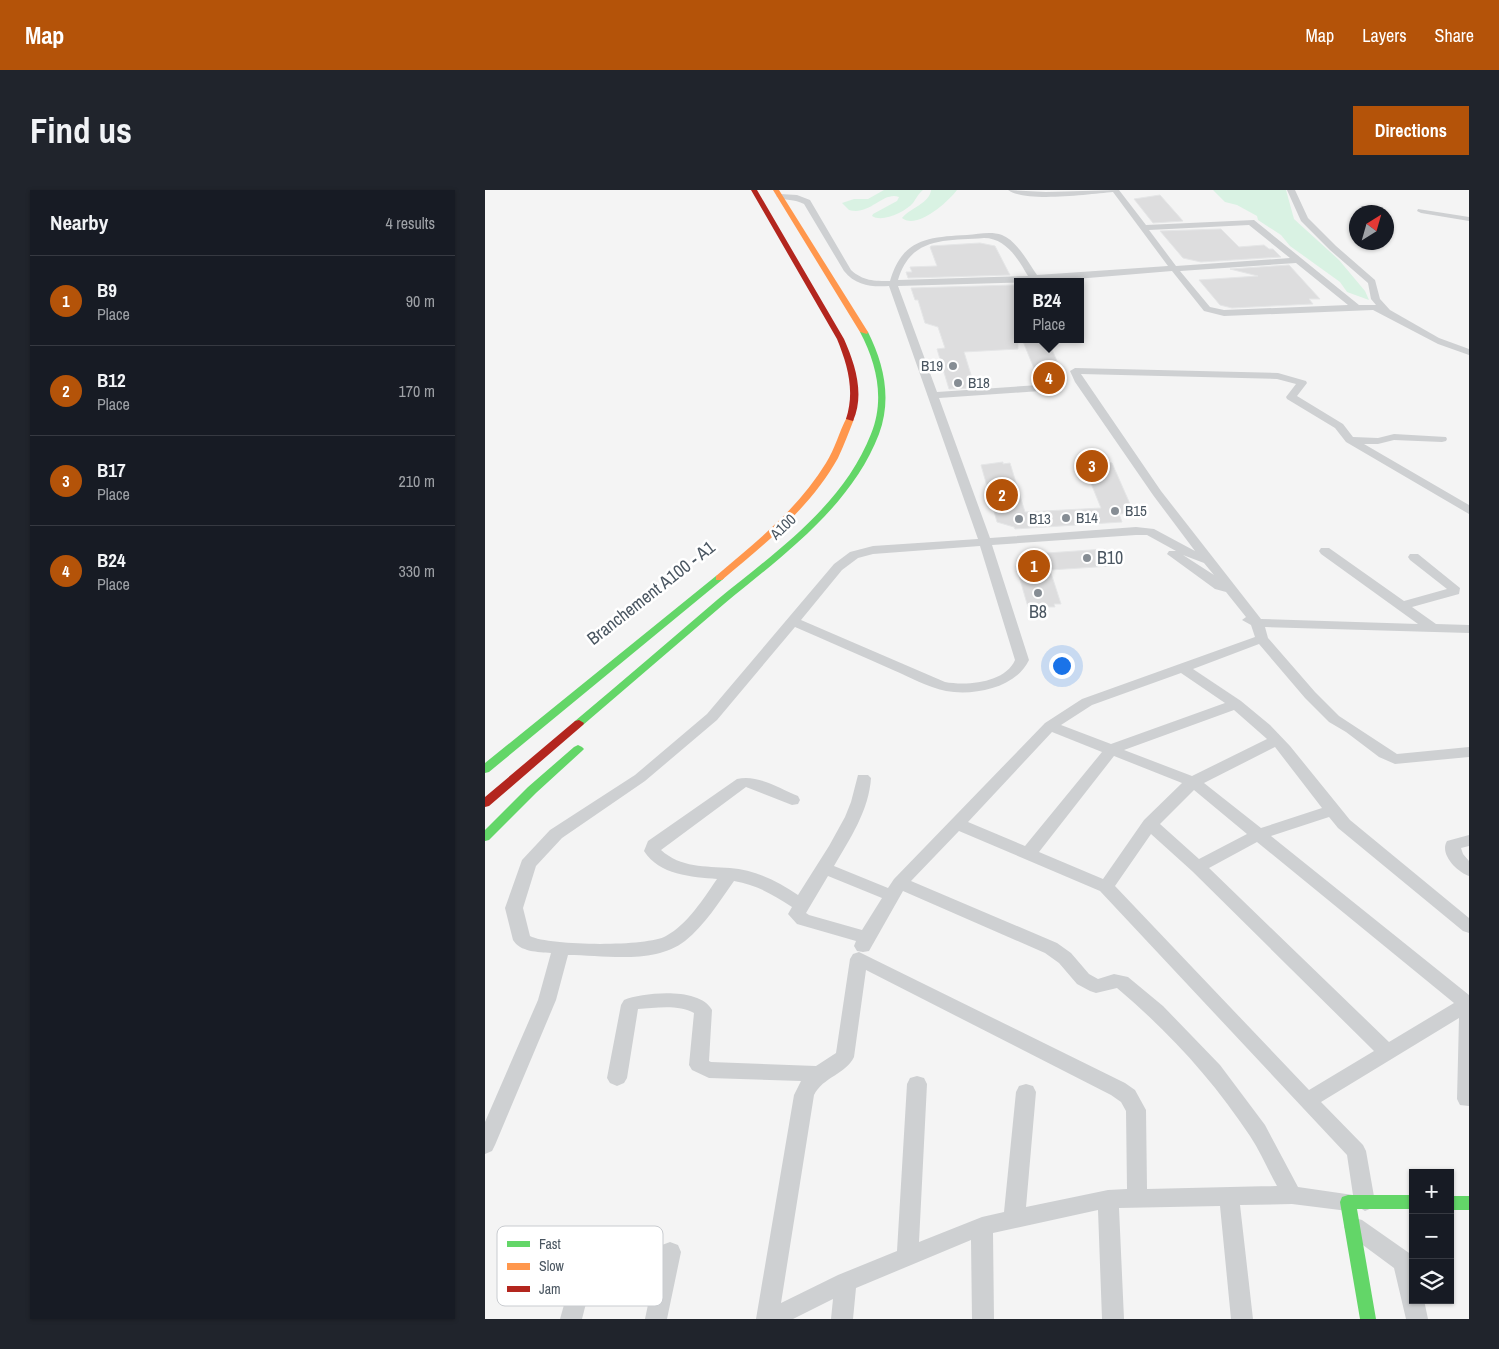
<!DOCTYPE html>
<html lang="en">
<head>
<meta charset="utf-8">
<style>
	:root { --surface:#171b24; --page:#20242c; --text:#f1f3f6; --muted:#9ea1a6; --line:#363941; --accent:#b45309 }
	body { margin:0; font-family:"Archivo Narrow",sans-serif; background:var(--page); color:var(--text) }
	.controls { position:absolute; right:15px; bottom:15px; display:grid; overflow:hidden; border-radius:0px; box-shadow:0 1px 4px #0004 }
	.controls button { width:45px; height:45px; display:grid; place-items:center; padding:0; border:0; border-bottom:1px solid var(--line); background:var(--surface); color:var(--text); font:25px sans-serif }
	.compass { position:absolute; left:864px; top:15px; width:45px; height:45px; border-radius:50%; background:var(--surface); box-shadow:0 1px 4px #0004; rotate:37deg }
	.you { position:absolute; left:576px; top:475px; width:18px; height:18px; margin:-12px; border:4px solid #fff; border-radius:50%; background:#1a73e8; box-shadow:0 0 0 8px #1a73e833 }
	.badge { display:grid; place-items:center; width:32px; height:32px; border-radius:50%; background:var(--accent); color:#fff; font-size:16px; font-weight:700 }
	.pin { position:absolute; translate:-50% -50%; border:2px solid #fff; box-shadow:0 1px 5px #0006 }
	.popup { position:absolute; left:529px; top:88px; width:70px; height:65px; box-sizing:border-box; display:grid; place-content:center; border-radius:0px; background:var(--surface); filter:drop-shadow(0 1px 4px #0005); font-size:16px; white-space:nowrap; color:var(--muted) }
	.popup b { font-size:19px; color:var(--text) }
	.popup::after { content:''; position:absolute; left:50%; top:100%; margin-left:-10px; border:10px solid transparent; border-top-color:var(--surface) }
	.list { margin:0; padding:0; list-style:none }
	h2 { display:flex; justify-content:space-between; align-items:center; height:65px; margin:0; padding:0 20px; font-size:21px }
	h2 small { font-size:16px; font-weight:400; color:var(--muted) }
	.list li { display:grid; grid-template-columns:32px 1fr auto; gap:15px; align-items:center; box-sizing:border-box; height:90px; padding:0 20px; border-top:1px solid var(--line) }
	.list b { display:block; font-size:19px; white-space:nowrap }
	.list p { margin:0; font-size:16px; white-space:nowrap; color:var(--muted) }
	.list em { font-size:16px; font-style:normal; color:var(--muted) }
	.icon { flex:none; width:28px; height:28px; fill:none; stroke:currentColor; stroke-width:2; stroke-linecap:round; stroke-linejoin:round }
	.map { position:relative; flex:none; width:984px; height:1129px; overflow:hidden; border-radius:0px }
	header { display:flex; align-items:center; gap:30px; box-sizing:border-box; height:70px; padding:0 25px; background:var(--accent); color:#fff }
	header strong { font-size:24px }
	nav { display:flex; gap:28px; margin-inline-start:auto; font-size:18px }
	.intro { display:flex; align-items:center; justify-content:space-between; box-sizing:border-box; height:120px; padding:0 30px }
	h1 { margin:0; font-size:35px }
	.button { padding:12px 22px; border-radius:0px; background:var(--accent); color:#fff; font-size:18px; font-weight:700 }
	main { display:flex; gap:30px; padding:0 30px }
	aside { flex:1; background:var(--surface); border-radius:0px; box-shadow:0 1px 4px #0004 }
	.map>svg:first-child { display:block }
</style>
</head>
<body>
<header>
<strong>Map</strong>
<nav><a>Map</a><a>Layers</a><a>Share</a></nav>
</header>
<div class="intro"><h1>Find us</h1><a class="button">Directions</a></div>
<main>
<aside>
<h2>Nearby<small>4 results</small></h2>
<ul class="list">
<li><span class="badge">1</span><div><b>B9</b><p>Place</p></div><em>90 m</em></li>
<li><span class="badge">2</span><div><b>B12</b><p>Place</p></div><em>170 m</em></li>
<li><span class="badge">3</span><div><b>B17</b><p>Place</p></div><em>210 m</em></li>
<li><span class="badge">4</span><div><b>B24</b><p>Place</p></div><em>330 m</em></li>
</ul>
</aside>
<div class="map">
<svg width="984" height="1129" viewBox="0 0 984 1129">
	<rect width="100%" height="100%" fill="#f4f4f4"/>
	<path fill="#d9f2e3" d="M 399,0 L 438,0 C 433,4 431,9 428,13 C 420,22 397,33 387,26 L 388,24 L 412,11 L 414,7 C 398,1 385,26 364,20 L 357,13 L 369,9 L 383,9 Z
		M 446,0 L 472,0 C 463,12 432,40 417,28 C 425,18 445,13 446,0 Z
		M 728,0 L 801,0 L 809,29 L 854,70 L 880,101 L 884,110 L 862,102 L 855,92 L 805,56 L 796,45 L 773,30 L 772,26 L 752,15 L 740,12 Z"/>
	<path fill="#ddddde" stroke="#e5e6e7" d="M 675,5 L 698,31 L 668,33 L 649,9 Z
		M 736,39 L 754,57 L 779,55 L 784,59 L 788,59 L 796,67 L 716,72 L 698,68 L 675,41 Z
		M 495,53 L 510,56 L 525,85 L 423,88 L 421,82 L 427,82 L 425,77 L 452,76 L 445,57 L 446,56 Z
		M 804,75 L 835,109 L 824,109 L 828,114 L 747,118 L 735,115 L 714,90 L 773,86 L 745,79 Z
		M 529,95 L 533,102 L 533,159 L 479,162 L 490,198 L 464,199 L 452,159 L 460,158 L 453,137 L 440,133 L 433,110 L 430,110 L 426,98 Z
		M 537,149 L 564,153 L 580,189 L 555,193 Z
		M 610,267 L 611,269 L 627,273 L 649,323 L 634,324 L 637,332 L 530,339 L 529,337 L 512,332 L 496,275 L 518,272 L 518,274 L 525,273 L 540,322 L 616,318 L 597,271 L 599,271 L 597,268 Z
		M 620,359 L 626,376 L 565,380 L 576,414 L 569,414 L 570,417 L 543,417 L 531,376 L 548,364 Z"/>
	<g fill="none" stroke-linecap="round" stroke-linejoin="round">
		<path fill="#ced0d2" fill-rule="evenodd" d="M 523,0 L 561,2 L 634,0 L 661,35 L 769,30 L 874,115 L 891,115 L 886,109 L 883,93 L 845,60 L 816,31 L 802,0 L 810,0 L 823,28 L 851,56 L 890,90 L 895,109 L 905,120 L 954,148 L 984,159 L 984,165 L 953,154 L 888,120 L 739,126 L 719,121 L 687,81 L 555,92 L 413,96 L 452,202 L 569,194 L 574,197 L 569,200 L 454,208 L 505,348 L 651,337 L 669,339 L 710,361 L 668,305 L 590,192 L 585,181 L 590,178 L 793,183 L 821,191 L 822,193 L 812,206 L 858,234 L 868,247 L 893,248 L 909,244 L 961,247 L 962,249 L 961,251 L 957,252 L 909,250 L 893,254 L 879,254 L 984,315 L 984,324 L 861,252 L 850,238 L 802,209 L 801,207 L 811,194 L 792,189 L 596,184 L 676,301 L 776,429 L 933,434 L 836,364 L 834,361 L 836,358 L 844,358 L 919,411 L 962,399 L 925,370 L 923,367 L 925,364 L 933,364 L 975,398 L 974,404 L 927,417 L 951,434 L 984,435 L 984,443 L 780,437 L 783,448 L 830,502 L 854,526 L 912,564 L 984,557 L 984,567 L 910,574 L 894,567 L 861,542 L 844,532 L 820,508 L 774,454 L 708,479 L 756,511 L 785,535 L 805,556 L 865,630 L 984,728 L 984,743 L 978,741 L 853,638 L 844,627 L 786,646 L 984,805 L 984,916 L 975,915 L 972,909 L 974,828 L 836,912 L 878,955 L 881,961 L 890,1012 L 887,1018 L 880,1021 L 872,1016 L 863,1021 L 807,1014 L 755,1015 L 768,1129 L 746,1129 L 735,1016 L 634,1018 L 639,1129 L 617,1129 L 613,1020 L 508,1043 L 509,1129 L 487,1129 L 486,1050 L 371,1098 L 368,1129 L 346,1129 L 348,1109 L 308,1129 L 271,1129 L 309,905 L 316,891 L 224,888 L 207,880 L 204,875 L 209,823 C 194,814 169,818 153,819 L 142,888 L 139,893 L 132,896 L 125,893 L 122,888 L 136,815 L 139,810 C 159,802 215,797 227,820 L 224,871 L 226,872 L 331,876 L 351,863 L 365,769 L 368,764 L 374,762 L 640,893 L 650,900 L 661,920 L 662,999 L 792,996 C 783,980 775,961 765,946 C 728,890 683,841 632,798 L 611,803 L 605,801 L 592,794 L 574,773 L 560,763 L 418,701 L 384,761 L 378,762 L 372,761 L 369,756 L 371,751 L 312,734 L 303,724 L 307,717 C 287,704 272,695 249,691 C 234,712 220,735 200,751 C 169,775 119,765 83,765 L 71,810 L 10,955 L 7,961 L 0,964 L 0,932 L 53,810 L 66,763 C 53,762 35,762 28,750 L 20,718 L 37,670 L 65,640 L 150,585 L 222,524 L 349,374 L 365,362 L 388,356 L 493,349 L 404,96 C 387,97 371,96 359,81 L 319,14 C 310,9 299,11 291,6 L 295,4 L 312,5 L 325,10 L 366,80 C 378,91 389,91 405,91 C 417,49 443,47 482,45 C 494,44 506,41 517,45 C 532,51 543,72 552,85 L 683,76 L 628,2 C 604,4 541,13 523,0 ZM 764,35 L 805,68 L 691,76 L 664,40 ZM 499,48 C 521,48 533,69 543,86 L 413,90 C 426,46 461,51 499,48 ZM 811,73 L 863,115 L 739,120 L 725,117 L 695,81 ZM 651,345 L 662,345 L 691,361 L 684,361 L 682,364 L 730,399 L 741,402 L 761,427 L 757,430 L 766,435 L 770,447 L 597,509 L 560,533 L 409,689 L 403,698 L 349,676 C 365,649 384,620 386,588 L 383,585 L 373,585 L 366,612 L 360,627 L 344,656 L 313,705 C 293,691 270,680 245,678 C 220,676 196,678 176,660 L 261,597 L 307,615 L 313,614 L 315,610 L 313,606 C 294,598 272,584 252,589 L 163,651 L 159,661 C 174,685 207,687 232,689 C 218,709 203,734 181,746 C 162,757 64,756 45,746 L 38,718 L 51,676 L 77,648 L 160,591 L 232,530 L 310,437 C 342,451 375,465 408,480 C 425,487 442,497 461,501 C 489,506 531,498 544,470 L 507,355 ZM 495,356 L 530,470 C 520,493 482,496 460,492 L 316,430 L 357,380 L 373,368 L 388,364 ZM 698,365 L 719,373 L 729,385 ZM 696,483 L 740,513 L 626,554 L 576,535 L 607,515 ZM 749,520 L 782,549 L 707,586 L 639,560 ZM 567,542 L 617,562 L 540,656 L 483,632 ZM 790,557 L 837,618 L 776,638 L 719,593 ZM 629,566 L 697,593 L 659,630 L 618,689 L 554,662 ZM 709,600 L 762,644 L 714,669 L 675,634 ZM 474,641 L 615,701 L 862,965 L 868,1005 L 813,997 L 780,935 L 735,875 L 678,816 L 643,787 L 629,784 L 613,789 L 604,784 L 586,763 L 572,753 L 426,691 ZM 666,644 L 707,681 L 889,861 L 824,900 L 630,696 ZM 772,652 L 969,813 L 904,852 L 724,678 ZM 343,686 L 397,708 L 377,740 L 324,725 L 321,723 ZM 381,780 L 626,905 L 636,912 L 641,921 L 642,999 L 623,1000 L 541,1017 L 551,902 L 548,896 L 541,894 L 534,896 L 531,902 L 519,1022 L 497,1027 L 434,1052 L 442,894 L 439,888 L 432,886 L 425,888 L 422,894 L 412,1061 L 353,1085 L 296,1113 L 329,905 C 338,887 361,884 369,867 Z
			M 933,19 L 984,27 L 984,31 L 936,23 L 932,21 Z
			M 984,645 L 984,656 L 976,658 L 978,664 L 984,671 L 984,686 C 972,682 954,664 962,651 Z
			M 870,1028 L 877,1030 L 927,1065 L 928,1110 L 939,1110 L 943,1129 L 921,1129 L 909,1078 L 863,1044 L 859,1037 L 863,1030 Z
			M 185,1052 L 193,1055 L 196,1062 L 182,1129 L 160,1129 L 174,1062 L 177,1055 Z
			M 96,1080 L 104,1083 L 107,1090 L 97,1129 L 75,1129 L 88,1083 Z"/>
		<path fill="#63d668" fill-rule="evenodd" d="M 376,140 L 383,142 C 399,174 407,209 394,244 C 366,317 297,366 239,414 C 192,454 145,495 98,535 L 90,535 L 89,533 L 90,531 C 138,491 185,450 232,410 C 289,363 358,316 386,244 C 400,210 392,174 375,142 Z
			M 234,385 L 239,388 L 237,390 L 4,582 L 0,583 L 0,573 L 231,386 Z
			M 93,555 L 97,557 L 99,559 L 97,561 L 51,603 L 4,650 L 0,651 L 0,640 L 43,597 L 89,557 Z
			M 863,1005 L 928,1005 L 928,1019 L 872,1019 L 891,1129 L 875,1129 L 855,1012 L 857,1007 Z
			M 965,1006 L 984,1006 L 984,1020 L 965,1020 Z"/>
		<path fill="#ff974d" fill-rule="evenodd" d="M 288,0 L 294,0 L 383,142 L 382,144 L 375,142 Z
			M 362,227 L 369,229 C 364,242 359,255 353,268 C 325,318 280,354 237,390 L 231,390 L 231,386 C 271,352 313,319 341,273 C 350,259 354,242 362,227 Z"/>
		<path fill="#b3261e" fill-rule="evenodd" d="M 266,0 L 272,0 L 359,149 C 370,174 380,204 368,231 L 361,229 C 370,201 363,176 352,149 Z
			M 94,530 L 99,533 L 98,535 L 4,616 L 0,617 L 0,607 L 90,531 Z"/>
	</g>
	<g fill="#868d94" stroke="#fff" stroke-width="2">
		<circle cx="468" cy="176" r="5"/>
		<circle cx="473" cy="193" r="5"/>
		<circle cx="630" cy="321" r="5"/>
		<circle cx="581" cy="328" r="5"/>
		<circle cx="534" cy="329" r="5"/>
		<circle cx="602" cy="368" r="5"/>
		<circle cx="553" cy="403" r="5"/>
	</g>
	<g text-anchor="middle" stroke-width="5" stroke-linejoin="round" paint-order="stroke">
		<g font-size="15" fill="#4a5661" stroke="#fff" text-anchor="start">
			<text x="458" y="181" text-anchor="end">B19</text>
			<text x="483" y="198">B18</text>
			<text x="640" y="326">B15</text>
			<text x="591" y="333">B14</text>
			<text x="544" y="334">B13</text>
		</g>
		<g font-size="15" fill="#4a5661" stroke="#fff">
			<text transform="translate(298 337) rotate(-44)" y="5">A100</text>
		</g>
		<g font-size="18" fill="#4a5661" stroke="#fff" text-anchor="start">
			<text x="612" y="374">B10</text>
			<text x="553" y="428" text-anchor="middle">B8</text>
		</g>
		<g font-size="18" fill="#4a5661" stroke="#fff">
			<text transform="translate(166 403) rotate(-38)" y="6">Branchement A100 - A1</text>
		</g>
	</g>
	<rect x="12" y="1036" width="166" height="80" rx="8" fill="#fff" stroke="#c9ccd0" stroke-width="1"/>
	<rect x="22" y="1051" width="23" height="6" fill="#63d668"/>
	<rect x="22" y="1073" width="23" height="7" fill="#ff974d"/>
	<rect x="22" y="1096" width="23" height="6" fill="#b3261e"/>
	<g font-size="14" fill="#4a5661">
		<text x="54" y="1059">Fast</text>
		<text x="54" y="1081">Slow</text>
		<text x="54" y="1104">Jam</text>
	</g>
</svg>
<div class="controls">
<button>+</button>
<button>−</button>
<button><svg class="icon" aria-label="layers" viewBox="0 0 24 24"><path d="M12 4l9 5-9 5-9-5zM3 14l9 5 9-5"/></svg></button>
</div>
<svg class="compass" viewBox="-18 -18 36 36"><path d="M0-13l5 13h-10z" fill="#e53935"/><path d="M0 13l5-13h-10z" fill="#9ea1a6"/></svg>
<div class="you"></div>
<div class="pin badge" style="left:549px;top:376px">1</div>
<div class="pin badge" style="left:517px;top:305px">2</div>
<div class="pin badge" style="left:607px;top:276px">3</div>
<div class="pin badge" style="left:564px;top:188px">4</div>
<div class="popup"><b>B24</b>Place</div>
</div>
</main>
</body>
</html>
